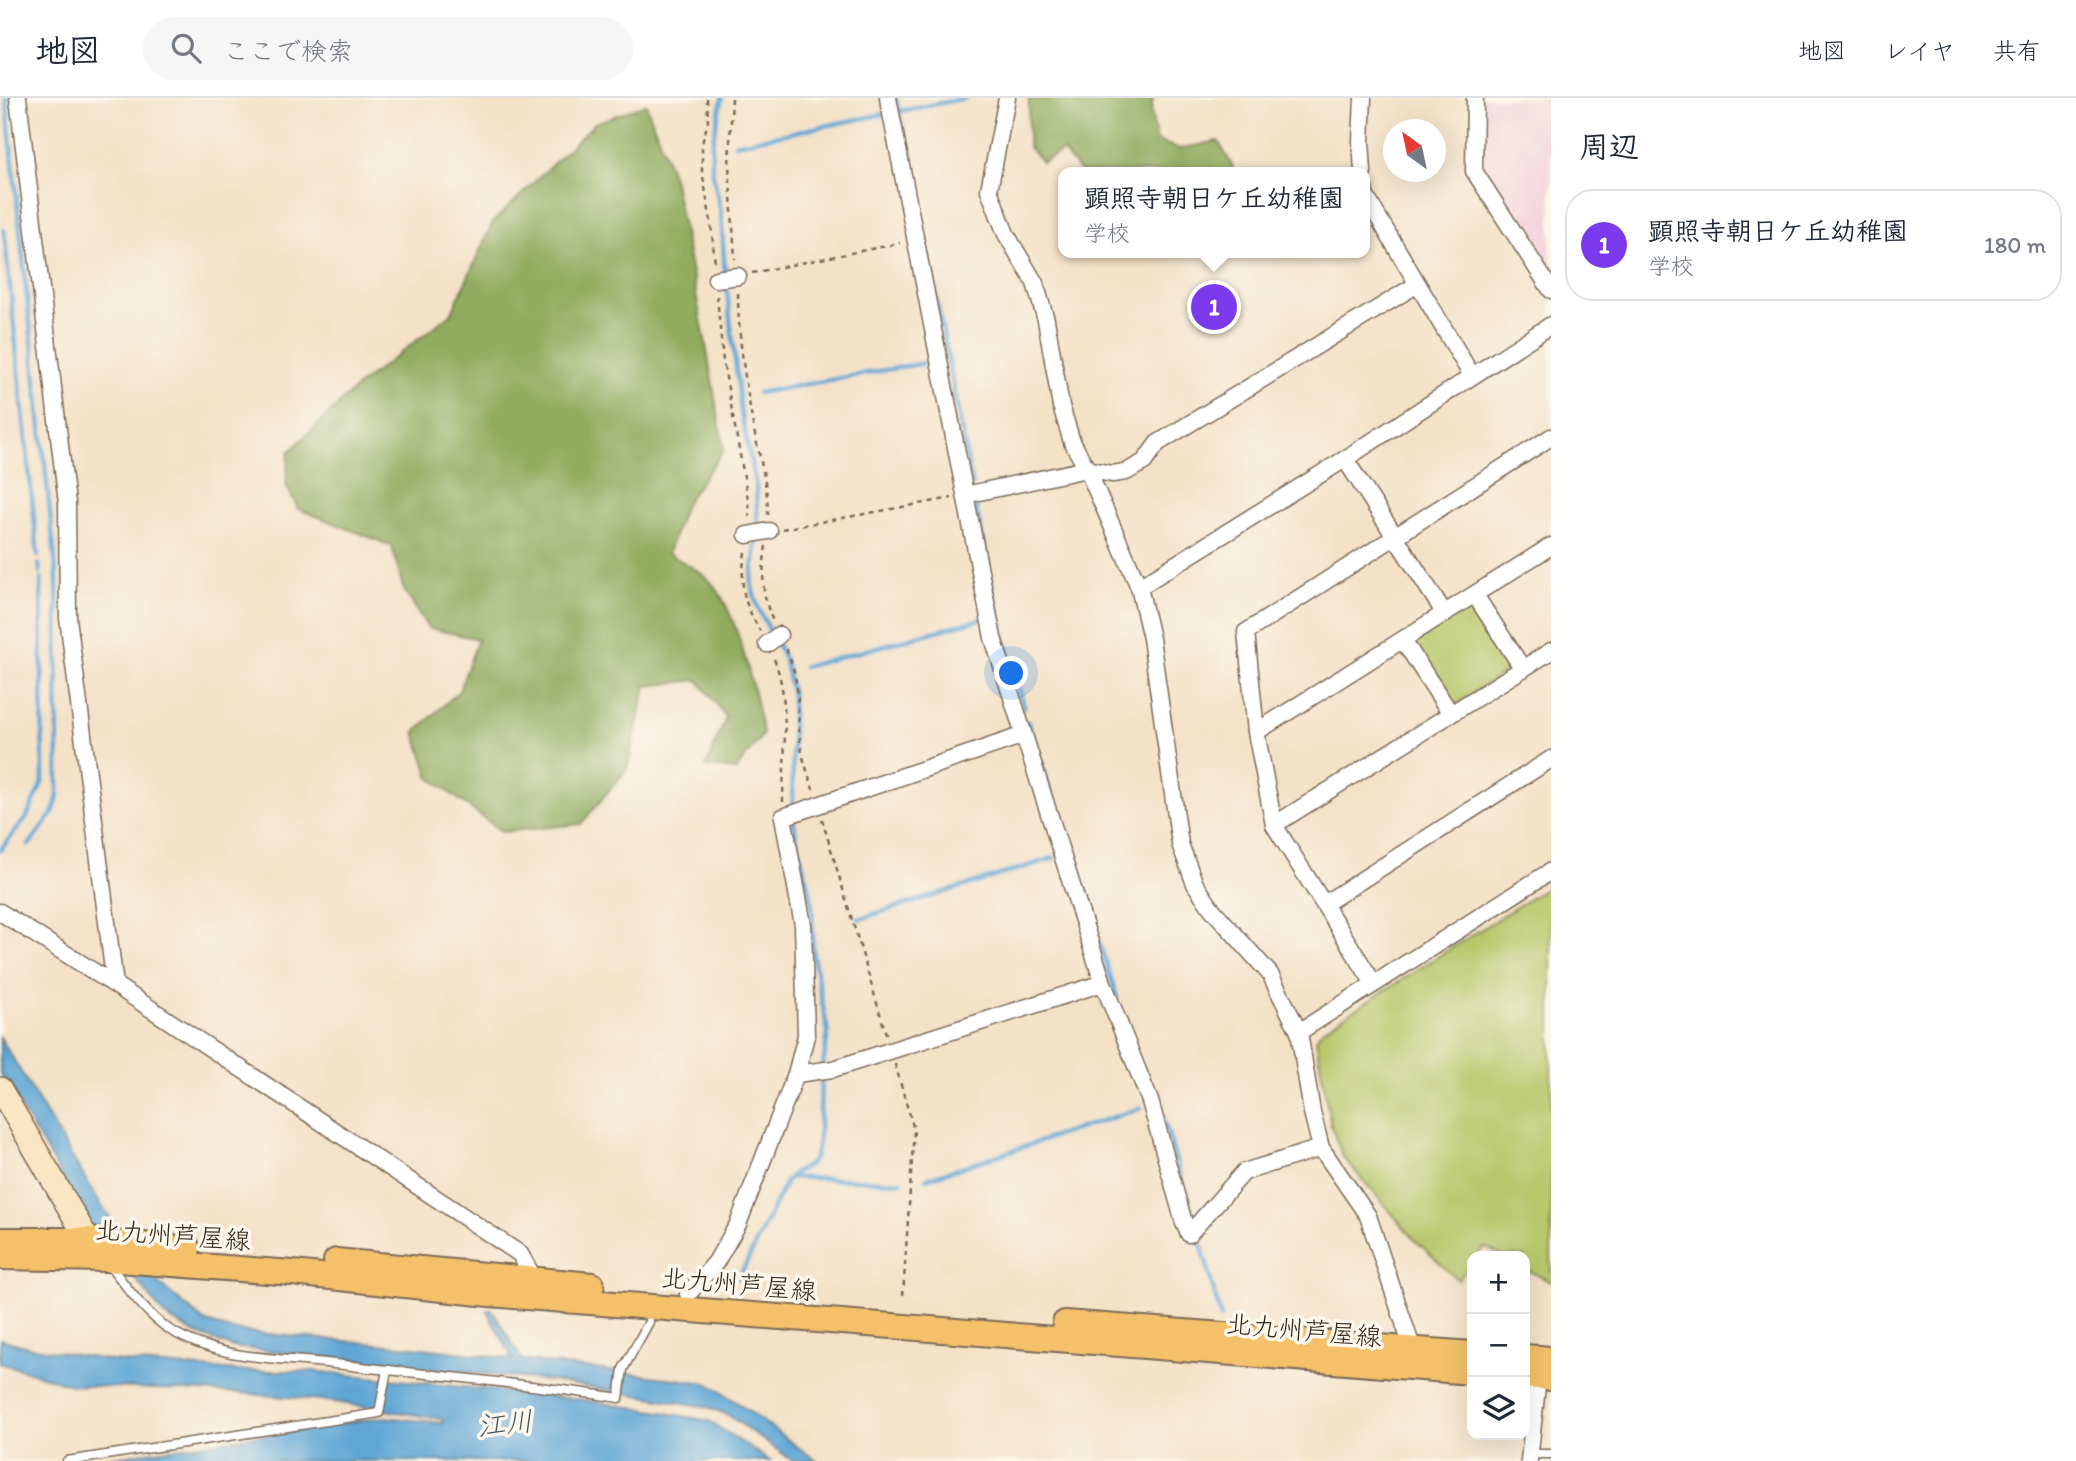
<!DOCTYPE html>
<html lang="ja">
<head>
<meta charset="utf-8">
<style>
	:root { --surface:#fff; --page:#f6f6f7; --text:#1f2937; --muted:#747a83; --line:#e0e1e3; --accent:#7c3aed }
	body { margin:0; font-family:Itim,"Klee One",sans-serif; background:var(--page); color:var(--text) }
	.controls { position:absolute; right:21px; bottom:21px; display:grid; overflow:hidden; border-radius:14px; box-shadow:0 7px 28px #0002 }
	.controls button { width:63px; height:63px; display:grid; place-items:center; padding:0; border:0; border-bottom:2px solid var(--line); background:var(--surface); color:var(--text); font:35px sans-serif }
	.compass { position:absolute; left:1383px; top:21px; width:63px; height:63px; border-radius:50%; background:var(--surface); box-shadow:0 7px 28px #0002; rotate:327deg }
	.you { position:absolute; left:1012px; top:576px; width:24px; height:24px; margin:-18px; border:5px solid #fff; border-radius:50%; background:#1a73e8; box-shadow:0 0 0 10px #1a73e833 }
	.badge { display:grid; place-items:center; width:46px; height:46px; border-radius:50%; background:var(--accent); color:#fff; font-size:23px; font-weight:700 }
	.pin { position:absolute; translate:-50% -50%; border:4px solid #fff; box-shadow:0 2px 7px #0006 }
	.popup { position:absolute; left:1058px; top:69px; width:312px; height:91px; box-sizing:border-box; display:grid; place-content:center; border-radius:14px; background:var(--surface); filter:drop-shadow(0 2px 5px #0005); font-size:23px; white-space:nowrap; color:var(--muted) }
	.popup b { font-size:26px; color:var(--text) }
	.popup::after { content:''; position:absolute; left:50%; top:100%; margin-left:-14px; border:14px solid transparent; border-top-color:var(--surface) }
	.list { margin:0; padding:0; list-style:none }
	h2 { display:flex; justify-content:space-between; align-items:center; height:91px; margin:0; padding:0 28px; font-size:30px }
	h2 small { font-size:23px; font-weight:400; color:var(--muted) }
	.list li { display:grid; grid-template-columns:46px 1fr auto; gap:21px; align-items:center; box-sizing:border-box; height:112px; margin:0 14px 14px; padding:0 14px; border:2px solid var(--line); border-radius:28px }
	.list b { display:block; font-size:26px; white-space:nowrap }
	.list p { margin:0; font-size:23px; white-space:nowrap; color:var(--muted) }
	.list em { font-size:23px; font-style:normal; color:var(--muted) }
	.icon { flex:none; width:38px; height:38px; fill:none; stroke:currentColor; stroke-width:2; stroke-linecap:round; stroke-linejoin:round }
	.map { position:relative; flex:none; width:1551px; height:1363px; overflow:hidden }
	header { display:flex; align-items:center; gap:42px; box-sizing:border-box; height:98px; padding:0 35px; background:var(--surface); border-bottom:2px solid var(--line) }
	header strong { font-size:33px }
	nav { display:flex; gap:38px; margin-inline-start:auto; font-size:24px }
	.search { width:490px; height:63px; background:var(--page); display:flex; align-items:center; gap:18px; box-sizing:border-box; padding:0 24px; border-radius:38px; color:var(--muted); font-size:26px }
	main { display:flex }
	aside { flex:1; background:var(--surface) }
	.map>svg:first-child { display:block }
</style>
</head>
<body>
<header>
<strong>地図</strong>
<div class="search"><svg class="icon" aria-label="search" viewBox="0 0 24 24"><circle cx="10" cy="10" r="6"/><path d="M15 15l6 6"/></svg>ここで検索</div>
<nav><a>地図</a><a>レイヤ</a><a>共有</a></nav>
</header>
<main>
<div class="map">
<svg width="1551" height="1363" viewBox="0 0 1551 1363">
	<rect width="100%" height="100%" fill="#fbf7ec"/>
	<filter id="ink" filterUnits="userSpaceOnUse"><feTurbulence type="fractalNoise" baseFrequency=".0143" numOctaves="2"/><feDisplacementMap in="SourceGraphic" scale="14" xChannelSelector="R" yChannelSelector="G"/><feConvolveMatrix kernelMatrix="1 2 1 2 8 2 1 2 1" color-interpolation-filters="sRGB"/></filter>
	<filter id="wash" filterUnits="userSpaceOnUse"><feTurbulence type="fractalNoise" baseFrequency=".00686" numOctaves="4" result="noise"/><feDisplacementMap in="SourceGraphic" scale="28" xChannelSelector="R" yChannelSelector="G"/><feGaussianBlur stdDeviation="1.57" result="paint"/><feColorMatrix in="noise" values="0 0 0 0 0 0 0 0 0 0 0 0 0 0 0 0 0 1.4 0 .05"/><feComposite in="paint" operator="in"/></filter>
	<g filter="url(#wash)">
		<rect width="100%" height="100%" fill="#f4e1c6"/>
		<path fill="#f4cfdc" d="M 1482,0 L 1551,0 L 1551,181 L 1490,87 L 1482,55 Z"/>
		<path fill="#b7c76a" stroke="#797844" stroke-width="2" d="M 1474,503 L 1515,567 L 1452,609 L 1410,544 Z
			M 1551,787 L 1551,1184 L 1525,1171 L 1525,1158 L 1502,1158 L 1485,1149 L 1477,1158 L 1472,1158 L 1472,1164 L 1458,1182 L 1415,1142 L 1343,1059 L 1331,1028 L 1316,942 L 1321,933 Z"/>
		<path fill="#91ac5e" stroke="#666b3e" stroke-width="2" d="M 1029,0 L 1153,0 L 1151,14 L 1157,43 L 1180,51 L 1218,43 L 1233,69 L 1232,74 L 1080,74 L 1063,53 L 1042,64 L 1028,48 Z
			M 646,6 L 673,79 L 706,247 L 724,352 L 686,404 L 668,455 C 681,464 698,471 709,482 C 737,509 755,597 763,636 L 736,672 L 706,669 L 726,619 L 698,582 L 646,588 L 627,671 L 581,726 L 502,734 L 430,680 L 415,634 L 459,593 L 478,541 L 428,530 L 403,490 L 392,448 L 298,411 L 286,387 L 289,354 L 360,286 L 451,216 L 493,124 L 595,25 Z"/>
		<path fill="#5ea6d5" stroke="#4c687a" stroke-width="2" d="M 0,939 L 101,1107 L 155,1182 L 204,1223 L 227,1231 L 256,1235 L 423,1250 L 513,1261 L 487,1213 L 492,1211 L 522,1262 L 707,1285 L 738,1305 L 817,1363 L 793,1363 L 728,1317 L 708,1309 L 551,1283 L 232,1249 L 194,1235 L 165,1218 L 86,1119 L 0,975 Z
			M 0,1241 L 28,1249 L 113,1263 L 239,1273 L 313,1273 L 584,1302 L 661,1314 L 709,1323 L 770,1363 L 88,1363 L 384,1319 L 443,1325 L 442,1321 L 321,1302 L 240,1295 L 71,1287 L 0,1265 Z"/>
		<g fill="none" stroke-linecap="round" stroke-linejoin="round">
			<path stroke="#5ea6d5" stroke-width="4.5" d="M 6,0 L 57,480 L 58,698 L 53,715 L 29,747
				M 722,0 L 712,46 L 712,71 L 721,115 L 725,175
				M 896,0 L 905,44
				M 901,13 L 966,0
				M 735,46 L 884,16
				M 908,56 L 922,130
				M 4,132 L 38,458
				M 927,150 L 972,387
				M 726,184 L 741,315 L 756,389 L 758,432
				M 758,295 L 930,264
				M 975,404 L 999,519 L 1024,609
				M 757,440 L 751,486 L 758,510 L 784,560 L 792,597 L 793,710
				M 39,466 L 40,474
				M 804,569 L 981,521
				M 1028,624 L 1117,899
				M 793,719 L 797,744 L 812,803 L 813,858 L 828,934 L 823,968
				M 0,752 L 27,719 L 43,682 L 41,480
				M 859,821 L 1054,760
				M 1160,1010 L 1194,1122
				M 790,1079 L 901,1084
				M 926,1081 L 1141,1010
				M 1198,1134 L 1221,1220
				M 739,1180 L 786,1083 C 795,1072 805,1071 812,1064 C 822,1051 819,996 822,977"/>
		</g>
	</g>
	<g filter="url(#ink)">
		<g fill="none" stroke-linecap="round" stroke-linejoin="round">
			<g stroke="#7c6a59" stroke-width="11">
				<path id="lane" d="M 108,1165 C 125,1187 146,1217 170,1232 C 221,1263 276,1259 334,1266 C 429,1277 525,1285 619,1300 L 623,1271 L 649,1224
					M 1529,1356 L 1551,1356
					M 67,1363 L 379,1315 L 387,1272"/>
			</g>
			<g stroke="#7c6a59" stroke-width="19">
				<path id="street" d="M 18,0 L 67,405 L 68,520 L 115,887
					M 888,0 L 993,540 L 1103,885 L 1150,1003 L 1184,1125 L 1189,1136 L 1244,1074 L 1321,1050
					M 1007,0 L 989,92 L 1006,136 L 1035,185 L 1046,222 L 1061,308 L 1072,344 L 1087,371 L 1139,489 L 1151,540 L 1180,746 L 1195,786 L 1212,811 L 1270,876 L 1299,934 L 1312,1014 L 1321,1050 L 1368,1118 L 1415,1258
					M 1363,0 L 1361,43 L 1363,74
					M 1475,0 L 1474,73 L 1551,192
					M 1364,91 L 1365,97 L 1472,278
					M 716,181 L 738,178
					M 1345,361 L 1445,516
					M 965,397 L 1087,371 L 1112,376 L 1126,374 L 1144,364 L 1158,345 L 1416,187
					M 747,437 L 769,433
					M 1139,489 L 1345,361 L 1551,227
					M 1475,497 L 1523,571
					M 1403,542 L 1451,616
					M 767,546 L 779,537
					M 1256,634 L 1551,448
					M 1274,727 L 1551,553
					M 1324,806 L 1551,661
					M 0,814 L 115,887 L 520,1156 L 534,1181 L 534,1186
					M 1374,886 L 1274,727 L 1256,634 L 1246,534 L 1551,339
					M 1299,934 L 1551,773
					M 796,976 L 833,971 L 1103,885
					M 688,1196 L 716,1164 L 738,1126 L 796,976 L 806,938 L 803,827 L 783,719 L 1024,637
					M 1529,1363 L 1538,1279"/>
			</g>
			<g stroke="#7c6a59" stroke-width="26">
				<path id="secondary" d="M 0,991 L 88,1142 L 99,1154"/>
			</g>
			<g stroke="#7c6a59" stroke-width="28">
				<path id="primary" d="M 0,1142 L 88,1142 L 188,1151
					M 0,1159 L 105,1161 L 293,1175 L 489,1196 L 1472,1274
					M 336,1163 L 592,1187
					M 1065,1225 L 1472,1256
					M 1525,1259 L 1551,1261
					M 1525,1278 L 1551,1280"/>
			</g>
			<path stroke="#7c6a59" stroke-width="2.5" stroke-dasharray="5 5" stroke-linecap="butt" d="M 707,0 L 708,23 L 702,46 L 702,73 L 711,124 L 715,167
				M 732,0 L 729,67 L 735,161
				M 752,175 L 900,145
				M 738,195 C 738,235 744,275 751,315 C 756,349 768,382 768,417
				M 717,198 L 723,263 L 750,412 L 749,419
				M 782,431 L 952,400
				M 766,448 C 762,475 761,497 773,523
				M 745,454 C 740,490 742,501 760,533
				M 786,551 C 803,588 795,612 801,649 C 803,663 809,677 813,691
				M 774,561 C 791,602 783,660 783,704
				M 822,721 L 887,939
				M 895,966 L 914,1032 L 903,1197"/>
			<use href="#lane" stroke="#fff" stroke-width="8"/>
			<use href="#street" stroke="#fff" stroke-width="16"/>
			<use href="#secondary" stroke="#fbe6c3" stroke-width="23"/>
			<use href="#primary" stroke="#f4c16a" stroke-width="24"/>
		</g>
	</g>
	<g text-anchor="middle" stroke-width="7" stroke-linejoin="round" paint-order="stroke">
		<g font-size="26" fill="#3b2a1e" stroke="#fbf7ec">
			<text transform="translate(173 1137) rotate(4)" y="9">北九州芦屋線</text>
			<text transform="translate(739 1186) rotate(5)" y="9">北九州芦屋線</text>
			<text transform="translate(1304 1232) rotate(5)" y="9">北九州芦屋線</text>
		</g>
		<g font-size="28" font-style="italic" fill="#495c67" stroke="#fbf7ec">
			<text transform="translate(505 1325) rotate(-6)" y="10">江川</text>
		</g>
	</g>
</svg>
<div class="controls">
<button>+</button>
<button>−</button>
<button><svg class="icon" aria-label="layers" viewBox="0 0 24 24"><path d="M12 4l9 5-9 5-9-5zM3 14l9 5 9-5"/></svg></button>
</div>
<svg class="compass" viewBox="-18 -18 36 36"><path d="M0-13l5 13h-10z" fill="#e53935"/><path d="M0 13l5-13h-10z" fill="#747a83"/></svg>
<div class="you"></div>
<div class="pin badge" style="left:1214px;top:209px">1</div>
<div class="popup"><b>顕照寺朝日ケ丘幼稚園</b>学校</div>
</div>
<aside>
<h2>周辺<small></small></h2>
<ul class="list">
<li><span class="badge">1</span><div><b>顕照寺朝日ケ丘幼稚園</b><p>学校</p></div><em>180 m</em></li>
</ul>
</aside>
</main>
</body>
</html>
